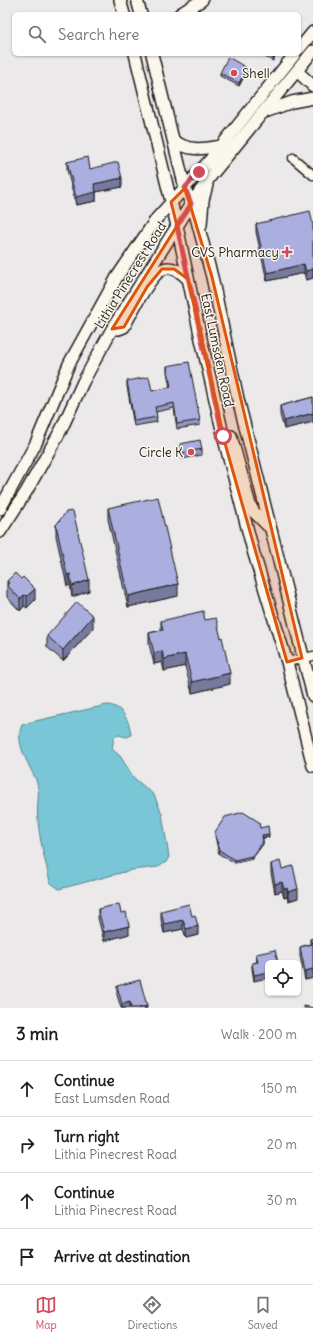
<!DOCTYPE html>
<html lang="en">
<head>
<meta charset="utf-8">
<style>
	:root { --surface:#fff; --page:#f2f2f2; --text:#202124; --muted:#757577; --line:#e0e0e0; --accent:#d1495b }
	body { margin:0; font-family:Delius,sans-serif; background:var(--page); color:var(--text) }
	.controls { position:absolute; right:12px; bottom:12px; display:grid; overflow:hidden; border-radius:6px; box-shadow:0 1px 3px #0004 }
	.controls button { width:36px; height:36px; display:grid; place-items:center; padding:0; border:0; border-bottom:1px solid var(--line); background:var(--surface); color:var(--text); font:20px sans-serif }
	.stop { position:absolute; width:12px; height:12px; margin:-9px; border:3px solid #d1495b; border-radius:50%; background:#fff }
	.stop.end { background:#d1495b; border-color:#fff; box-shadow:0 1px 4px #0008 }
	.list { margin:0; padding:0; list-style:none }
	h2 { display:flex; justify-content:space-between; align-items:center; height:52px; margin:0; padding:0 16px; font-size:17px }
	h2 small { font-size:13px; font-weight:400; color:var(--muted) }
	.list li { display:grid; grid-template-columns:26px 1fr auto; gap:12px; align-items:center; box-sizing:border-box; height:56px; padding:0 16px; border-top:1px solid var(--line) }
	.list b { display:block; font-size:15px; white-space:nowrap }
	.list p { margin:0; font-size:13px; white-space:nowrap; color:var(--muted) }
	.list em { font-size:13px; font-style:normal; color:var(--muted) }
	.icon { flex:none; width:22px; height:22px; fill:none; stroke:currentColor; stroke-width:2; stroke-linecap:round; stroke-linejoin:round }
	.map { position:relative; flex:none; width:313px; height:1008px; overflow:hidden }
	.search { position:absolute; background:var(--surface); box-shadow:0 1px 3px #0004; left:12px; right:12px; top:12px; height:44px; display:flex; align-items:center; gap:10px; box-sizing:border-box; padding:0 14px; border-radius:6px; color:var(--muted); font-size:15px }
	.sheet { height:276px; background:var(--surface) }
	nav { display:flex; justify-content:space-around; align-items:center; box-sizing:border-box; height:56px; border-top:1px solid var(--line); background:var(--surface); font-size:11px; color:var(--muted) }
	nav a { display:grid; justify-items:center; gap:2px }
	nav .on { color:var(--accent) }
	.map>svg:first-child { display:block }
</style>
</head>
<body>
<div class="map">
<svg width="313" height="1008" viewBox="0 0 313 1008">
	<rect width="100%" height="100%" fill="#ebe9ea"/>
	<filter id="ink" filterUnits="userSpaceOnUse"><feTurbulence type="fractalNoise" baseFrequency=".025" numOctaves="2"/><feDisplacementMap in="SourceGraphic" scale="8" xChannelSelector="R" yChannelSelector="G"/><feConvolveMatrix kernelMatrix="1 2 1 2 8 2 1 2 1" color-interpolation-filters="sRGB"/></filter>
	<g filter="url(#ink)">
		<path fill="#79c7d6" stroke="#54838c" d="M 107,705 C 122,705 130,722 131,735 L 127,737 L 119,735 L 114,737 L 112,749 L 120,756 L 134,778 L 154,795 L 162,814 L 169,857 L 166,862 L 158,867 L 132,870 L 59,889 L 50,882 C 46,862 39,840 38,819 C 36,806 41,792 36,780 C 29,764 14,743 22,725 L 31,722 Z"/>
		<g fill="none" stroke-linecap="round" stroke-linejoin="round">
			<g stroke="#1c1c1c" stroke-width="11">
				<path id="street" d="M 293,158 L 313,175
					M 287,662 L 313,656"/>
			</g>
			<g stroke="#1c1c1c" stroke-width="14">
				<path id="secondary" d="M 120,0 L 124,14
					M 137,0 L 141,14
					M 180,14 L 202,0
					M 299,49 L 313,32
					M 135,54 L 177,226 L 201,339 L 226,447 L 254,554 L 287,662 L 313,766
					M 152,54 L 185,188 L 196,217 L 212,277 L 238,399 L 313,696
					M 297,71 L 313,86
					M 265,112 L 292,102 L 313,98
					M 173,140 C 189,152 203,149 221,146
					M 201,225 L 203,200 L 207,185
					M 112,329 L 119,329 L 124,327 C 131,314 152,269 167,268 C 175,267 183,274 188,279
					M 223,436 L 231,436 L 250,505 L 254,512 L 268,526
					M 0,509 L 36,443 L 69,364 L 117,277 L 157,218 L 210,160 L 295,54
					M 0,532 L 26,492 L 61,430 L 83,382 L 112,329 L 191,204 L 210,177 L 313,51"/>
			</g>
			<use href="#street" stroke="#fbf7ec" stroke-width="8"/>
			<use href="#secondary" stroke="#fbf7ec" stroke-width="11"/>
		</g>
		<path fill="#9296c1" stroke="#1c1c1c" d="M 259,54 L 276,54 L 273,61 Z
			M 247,71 L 239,86 L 220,76 L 220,73 Z
			M 67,162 L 90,169 L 122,187 L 96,192 L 96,201 L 76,205 L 67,170 Z
			M 256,224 L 313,225 L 313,278 L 306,280 L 304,273 L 267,281 L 256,232 Z
			M 167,366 L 200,420 L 200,425 L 177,429 L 174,408 L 156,412 L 157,422 L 134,426 L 127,386 L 127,381 L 152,391 L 170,388 L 167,372 Z
			M 313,397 L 313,422 L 284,429 L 280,415 L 280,406 Z
			M 180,444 L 202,449 L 202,455 L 182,459 L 180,450 Z
			M 108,508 L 178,596 L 128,607 L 108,519 Z
			M 56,525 L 89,591 L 72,597 L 70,585 L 67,586 L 56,536 Z
			M 7,581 L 35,600 L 27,608 L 24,606 L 20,611 L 7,597 Z
			M 205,620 L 230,684 L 192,693 L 185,666 L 164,671 L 162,662 L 154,664 L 149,644 L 149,633 L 161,630 L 161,621 Z
			M 93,628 L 63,661 L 47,647 L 47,636 Z
			M 260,828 L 269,837 L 263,838 L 263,844 L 252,859 L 235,863 L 219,854 L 215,836 L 215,832 Z
			M 271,864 L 282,869 L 298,898 L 288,901 L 287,897 L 284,898 L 282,891 L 275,893 L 271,873 Z
			M 98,909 L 121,913 L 129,934 L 104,941 L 98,918 Z
			M 161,911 L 192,916 L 198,935 L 186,938 L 183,929 L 164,933 L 161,920 Z
			M 313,938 L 313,978 L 305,980 L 300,956 L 300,947 L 310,944 L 310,939 Z
			M 256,954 L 278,963 L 254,981 L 252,969 L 252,963 L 257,962 Z
			M 117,986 L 147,1008 L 121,1008 L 117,995 Z"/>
		<path fill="#777a9d" stroke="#1c1c1c" d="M 273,54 L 276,54 L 273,61 Z
			M 247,68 L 247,71 L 239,86 L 239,83 Z
			M 122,178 L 122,187 L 96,192 L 96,201 L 76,205 L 76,197 L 94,184 Z
			M 304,264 L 304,273 L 267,281 L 267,273 Z
			M 313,269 L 313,278 L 306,280 L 306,271 Z
			M 313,413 L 313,422 L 284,429 L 284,421 Z
			M 70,574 L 70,585 L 67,586 L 67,575 Z
			M 89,580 L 89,591 L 72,597 L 72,586 Z
			M 178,584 L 178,596 L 128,607 L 128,596 Z
			M 35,589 L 35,600 L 27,608 L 27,596 Z
			M 24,595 L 24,606 L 20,611 L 20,599 Z
			M 93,616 L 93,628 L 63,661 L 63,650 Z
			M 162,651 L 162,662 L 154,664 L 154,653 Z
			M 185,654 L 185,666 L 164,671 L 164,659 Z
			M 230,673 L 230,684 L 192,693 L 192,682 Z
			M 269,834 L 269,837 L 262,838 L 262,835 Z
			M 263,841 L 263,844 L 252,859 L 235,863 L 235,860 Z
			M 282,882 L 282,891 L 275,893 L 275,884 Z
			M 287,888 L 287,897 L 284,898 L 284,889 Z
			M 298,889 L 298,898 L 288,901 L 288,892 Z
			M 183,920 L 183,929 L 164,933 L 164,924 Z
			M 129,926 L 129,934 L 104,941 L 104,932 Z
			M 198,926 L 198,935 L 186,938 L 186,929 Z
			M 268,967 L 268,978 L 254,981 L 254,975 Z
			M 313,969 L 313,978 L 305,980 L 305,971 Z
			M 130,1002 L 130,1008 L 122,1008 L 122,1004 Z
			M 147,1006 L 147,1008 L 139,1008 Z"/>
		<path fill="#aaafe0" stroke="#1c1c1c" d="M 228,57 L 247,68 L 239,83 L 220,73 Z
			M 88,157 L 90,169 L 118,162 L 122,178 L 94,184 L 96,192 L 76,197 L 67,162 Z
			M 310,211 L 313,225 L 313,269 L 306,271 L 304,264 L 267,273 L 256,224 Z
			M 189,362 L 200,420 L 177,424 L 174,403 L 155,407 L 157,417 L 134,421 L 127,381 L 149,377 L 152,391 L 171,387 L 167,366 Z
			M 313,397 L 313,413 L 284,421 L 280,406 Z
			M 200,440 L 202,449 L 182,453 L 180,444 Z
			M 158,497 L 178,584 L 128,596 L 108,508 Z
			M 73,511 L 89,580 L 72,586 L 70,574 L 67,575 L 56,525 L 66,512 Z
			M 15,573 L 21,579 L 23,577 L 35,589 L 27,596 L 24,595 L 20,599 L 7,585 L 9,583 L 7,581 Z
			M 77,602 L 93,616 L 63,650 L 47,636 Z
			M 203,611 L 205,620 L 216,618 L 221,638 L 222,637 L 230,673 L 192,682 L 185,654 L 164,659 L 162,651 L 154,653 L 149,633 L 163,630 L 161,621 Z
			M 243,812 L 259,822 L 260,828 L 268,826 L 269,834 L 262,835 L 263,841 L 252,856 L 235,860 L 219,850 L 215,832 L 225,817 Z
			M 280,861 L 282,869 L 293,866 L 298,889 L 288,892 L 287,888 L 284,889 L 282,882 L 275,884 L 271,864 Z
			M 119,904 L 121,913 L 126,912 L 129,926 L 104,932 L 98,909 Z
			M 189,904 L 192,916 L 195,915 L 198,926 L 186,929 L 183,920 L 164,924 L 161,911 Z
			M 313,938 L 313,969 L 305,971 L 300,947 L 312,944 L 310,939 Z
			M 275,950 L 278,963 L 268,963 L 268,967 L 267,967 L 268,972 L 254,975 L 252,963 L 258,962 L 256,954 Z
			M 140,980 L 147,1006 L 139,1008 L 131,1008 L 130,1002 L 122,1004 L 117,986 Z
			M 304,1006 L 313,1008 L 304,1008 Z"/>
	</g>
	<g fill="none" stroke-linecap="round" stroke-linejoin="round" filter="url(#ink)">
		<path stroke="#d1495b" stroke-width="5" d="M 199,172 L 185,188 L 191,204 L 177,226 L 223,436"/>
	</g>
	<path fill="#de560d" fill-opacity="0.2" stroke="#de560d" stroke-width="3" stroke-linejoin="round" d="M 185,188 L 212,277 L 302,658 L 287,662 L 226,447 L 188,279 L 174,269 L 162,269 L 147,287 L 124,327 L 112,329 L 177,226 L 171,202 Z"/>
	<g fill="#d1495b" stroke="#fbf7ec" stroke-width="1.5">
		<circle cx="234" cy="73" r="4"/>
		<path d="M285 246h4v4h4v4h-4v4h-4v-4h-4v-4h4z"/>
		<circle cx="191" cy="452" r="4"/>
	</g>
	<g text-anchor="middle" stroke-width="3" stroke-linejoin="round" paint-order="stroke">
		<g font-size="13" fill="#1c1c1c" stroke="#fbf7ec" text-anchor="end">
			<text x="242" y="78" text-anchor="start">Shell</text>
			<text x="279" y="257">CVS Pharmacy</text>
			<text x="183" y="457">Circle K</text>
		</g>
		<g font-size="13" fill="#1c1c1c" stroke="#fbf7ec">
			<text transform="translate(130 275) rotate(-58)" y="5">Lithia Pinecrest Road</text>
			<text transform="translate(218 350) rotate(78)" y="5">East Lumsden Road</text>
		</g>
	</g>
</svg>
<div class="controls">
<button><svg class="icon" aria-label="locate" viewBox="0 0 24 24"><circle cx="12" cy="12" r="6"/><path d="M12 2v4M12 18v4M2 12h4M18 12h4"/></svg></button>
</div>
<div class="stop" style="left:223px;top:436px"></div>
<div class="stop end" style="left:199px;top:172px"></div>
<div class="search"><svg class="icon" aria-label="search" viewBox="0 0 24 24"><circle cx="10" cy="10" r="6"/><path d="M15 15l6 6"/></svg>Search here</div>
</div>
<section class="sheet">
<h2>3 min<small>Walk · 200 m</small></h2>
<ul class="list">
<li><svg class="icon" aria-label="ahead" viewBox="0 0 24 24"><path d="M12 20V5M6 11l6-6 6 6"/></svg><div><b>Continue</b><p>East Lumsden Road</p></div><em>150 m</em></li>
<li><svg class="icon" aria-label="right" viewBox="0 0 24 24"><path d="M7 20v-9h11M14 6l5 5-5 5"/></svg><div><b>Turn right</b><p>Lithia Pinecrest Road</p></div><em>20 m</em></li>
<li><svg class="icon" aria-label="ahead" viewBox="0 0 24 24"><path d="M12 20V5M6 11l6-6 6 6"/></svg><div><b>Continue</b><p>Lithia Pinecrest Road</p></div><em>30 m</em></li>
<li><svg class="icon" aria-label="arrive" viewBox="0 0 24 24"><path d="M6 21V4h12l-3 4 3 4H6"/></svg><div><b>Arrive at destination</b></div></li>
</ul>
</section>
<nav>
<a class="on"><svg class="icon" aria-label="map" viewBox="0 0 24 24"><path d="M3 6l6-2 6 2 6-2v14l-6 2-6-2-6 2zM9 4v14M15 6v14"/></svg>Map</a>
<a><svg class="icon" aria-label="directions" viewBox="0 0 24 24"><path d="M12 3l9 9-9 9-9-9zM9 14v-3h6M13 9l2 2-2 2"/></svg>Directions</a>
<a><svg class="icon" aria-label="saved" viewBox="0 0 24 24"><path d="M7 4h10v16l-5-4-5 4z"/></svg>Saved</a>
</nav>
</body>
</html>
